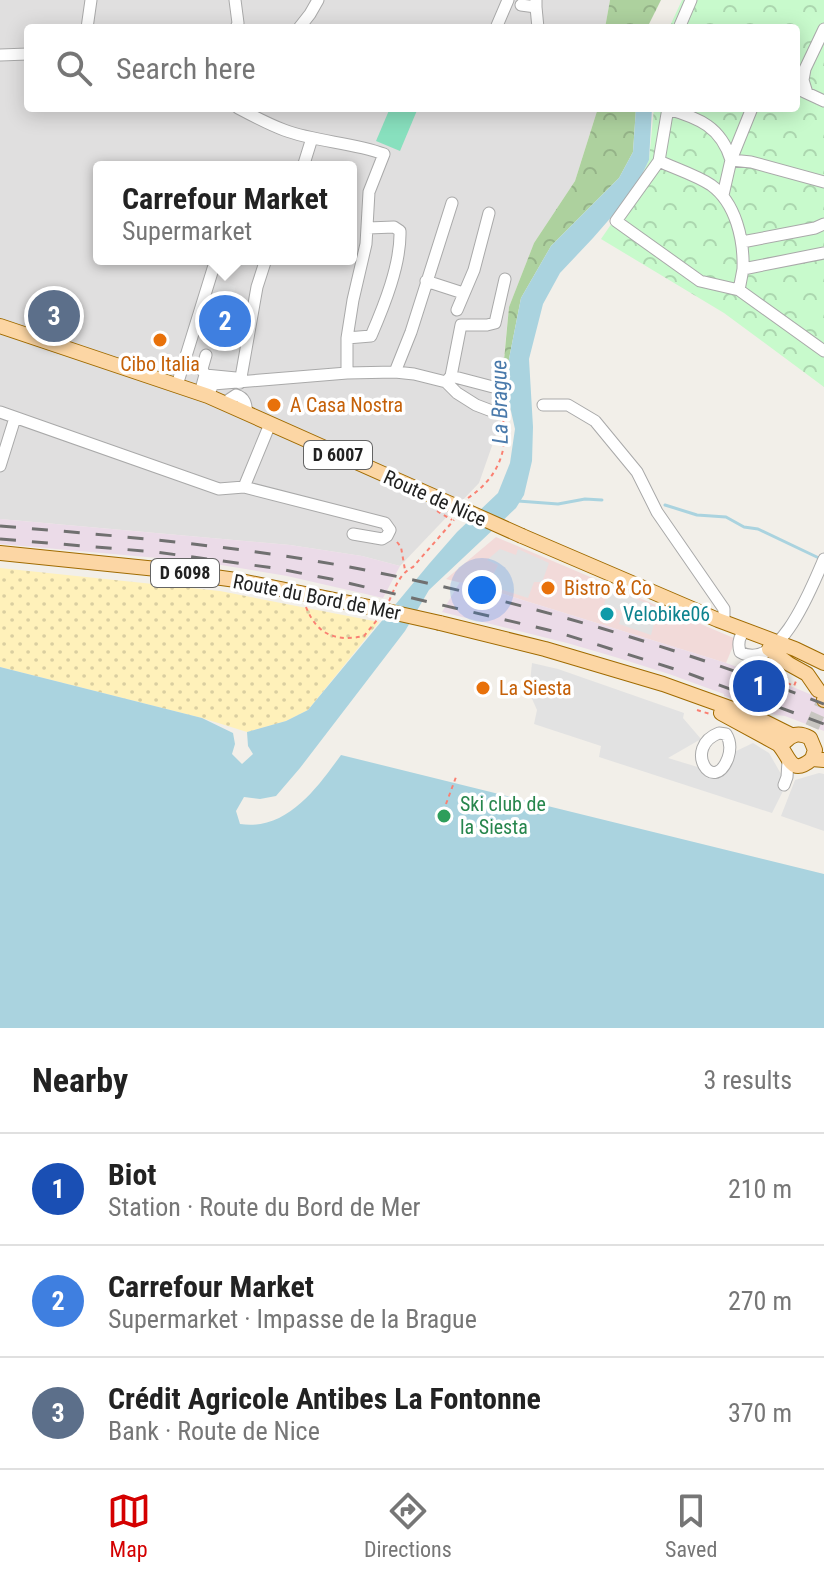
<!DOCTYPE html>
<html lang="en">
<head>
<meta charset="utf-8">
<style>
	:root { --surface:#fff; --page:#f6f6f6; --text:#222; --muted:#767676; --line:#e0e0e0; --accent:#d40000 }
	body { margin:0; font-family:"Roboto Condensed",sans-serif; background:var(--page); color:var(--text) }
	.you { position:absolute; left:482px; top:590px; width:28px; height:28px; margin:-20px; border:6px solid #fff; border-radius:50%; background:#1a73e8; box-shadow:0 0 0 12px #1a73e833 }
	.badge { display:grid; place-items:center; width:52px; height:52px; border-radius:50%; background:var(--accent); color:#fff; font-size:26px; font-weight:700 }
	.pin { position:absolute; translate:-50% -50%; border:4px solid #fff; box-shadow:0 2px 8px #0006 }
	.popup { position:absolute; left:93px; top:161px; width:264px; height:104px; box-sizing:border-box; display:grid; place-content:center; border-radius:8px; background:var(--surface); filter:drop-shadow(0 2px 6px #0005); font-size:26px; white-space:nowrap; color:var(--muted) }
	.popup b { font-size:30px; color:var(--text) }
	.popup::after { content:''; position:absolute; left:50%; top:100%; margin-left:-16px; border:16px solid transparent; border-top-color:var(--surface) }
	.list { margin:0; padding:0; list-style:none }
	h2 { display:flex; justify-content:space-between; align-items:center; height:104px; margin:0; padding:0 32px; font-size:34px }
	h2 small { font-size:26px; font-weight:400; color:var(--muted) }
	.list li { display:grid; grid-template-columns:52px 1fr auto; gap:24px; align-items:center; box-sizing:border-box; height:112px; padding:0 32px; border-top:2px solid var(--line) }
	.list b { display:block; font-size:30px; white-space:nowrap }
	.list p { margin:0; font-size:26px; white-space:nowrap; color:var(--muted) }
	.list em { font-size:26px; font-style:normal; color:var(--muted) }
	.icon { flex:none; width:44px; height:44px; fill:none; stroke:currentColor; stroke-width:2; stroke-linecap:round; stroke-linejoin:round }
	.map { position:relative; flex:none; width:824px; height:1028px; overflow:hidden }
	.search { position:absolute; background:var(--surface); box-shadow:0 4px 20px #0003; left:24px; right:24px; top:24px; height:88px; display:flex; align-items:center; gap:20px; box-sizing:border-box; padding:0 28px; border-radius:8px; color:var(--muted); font-size:30px }
	.sheet { height:440px; background:var(--surface) }
	nav { display:flex; justify-content:space-around; align-items:center; box-sizing:border-box; height:112px; border-top:2px solid var(--line); background:var(--surface); font-size:22px; color:var(--muted) }
	nav a { display:grid; justify-items:center; gap:4px }
	nav .on { color:var(--accent) }
	.map>svg:first-child { display:block }
</style>
</head>
<body>
<div class="map">
<svg width="824" height="1028" viewBox="0 0 824 1028">
	<defs>
		<pattern id="forest-crowns" width="20" height="18" patternUnits="userSpaceOnUse" patternTransform="scale(2)"><rect width="20" height="18" fill="#add19e"/><path d="M2 6a3 3 0 1 1 6 0M12 15a3 3 0 1 1 6 0" fill="none" stroke="#95b388"/></pattern>
		<pattern id="sand-dots" width="8" height="8" patternUnits="userSpaceOnUse" patternTransform="scale(2)"><rect width="8" height="8" fill="#fff1ba"/><path d="M2 2h.1M6 6h.1" fill="none" stroke="#dacea0" stroke-width="1.8" stroke-linecap="round"/></pattern>
		<pattern id="park-crowns" width="20" height="18" patternUnits="userSpaceOnUse" patternTransform="scale(2)"><rect width="20" height="18" fill="#c8facc"/><path d="M2 6a3 3 0 1 1 6 0M12 15a3 3 0 1 1 6 0" fill="none" stroke="#acd6af"/></pattern>
	</defs>
	<rect width="100%" height="100%" fill="#f2efe9"/>
	<path fill="#e0dfdf" fill-rule="evenodd" d="M 0,0 L 610,0 L 605,28 L 28,28 L 28,108 L 598,108 L 575,181 L 534,243 L 509,307 L 501,386 L 507,403 L 479,483 L 400,566 L 362,556 L 290,545 L 0,519 ZM 99,167 L 351,167 L 351,259 L 99,259 Z"/>
	<path fill="#f2dad9" d="M 496,537 L 736,639 L 726,663 L 500,593 L 446,579 Z"/>
	<path fill="#ebdbe8" d="M 0,519 L 290,545 L 362,556 L 400,566 L 383,598 L 287,576 L 203,562 L 0,544 Z
		M 460,582 L 500,593 L 726,663 L 788,685 L 824,700 L 824,731 L 785,716 L 776,715 L 753,707 L 753,704 L 724,696 L 724,694 L 669,674 L 615,657 L 567,643 L 442,612 Z"/>
	<path fill="url(#forest-crowns)" d="M 610,0 L 661,0 L 647,28 L 605,28 Z
		M 598,108 L 636,108 L 633,152 L 619,178 L 551,246 L 521,298 L 508,364 L 504,360 L 509,307 L 534,243 L 575,181 Z"/>
	<path fill="url(#sand-dots)" d="M 0,568 L 220,591 L 379,622 L 308,710 L 286,721 L 247,732 L 202,718 L 0,667 Z"/>
	<path fill="url(#park-crowns)" d="M 682,0 L 824,0 L 824,387 L 724,313 L 601,239 L 634,191 L 649,160 L 654,108 L 796,108 L 796,28 L 669,28 Z"/>
	<path fill="#88e0be" d="M 390,108 L 418,108 L 400,151 L 376,141 Z"/>
	<path fill="#e2e2e2" d="M 216,280 L 236,286 L 220,338 L 242,345 L 236,364 L 209,356 L 213,343 L 205,341 L 212,320 L 211,316 L 205,315 Z
		M 500,549 L 516,555 L 518,549 L 549,563 L 542,582 L 534,582 L 528,598 L 488,585 L 498,565 L 487,560 Z
		M 610,588 L 658,608 L 651,635 L 619,624 L 623,612 L 604,604 Z
		M 532,663 L 558,669 L 684,713 L 683,718 L 701,739 L 668,758 L 724,775 L 732,753 L 753,743 L 769,753 L 781,774 L 781,783 L 786,785 L 772,813 L 599,757 L 601,746 L 534,724 L 537,710 L 529,692 Z
		M 819,773 L 824,774 L 824,831 L 781,816 L 795,780 Z"/>
	<path fill="#aad3df" d="M 636,108 L 652,108 L 649,160 L 634,191 L 593,238 L 560,273 L 543,304 L 529,359 L 533,427 L 532,461 L 524,495 L 516,508 L 429,590 L 405,631 L 300,768 L 276,796 L 260,799 L 244,797 L 236,811 L 240,824 C 287,831 317,788 341,755 L 824,874 L 824,1028 L 0,1028 L 0,667 L 202,718 L 233,733 L 235,744 L 232,754 L 242,764 L 253,754 L 248,746 L 247,732 L 286,721 L 308,710 L 429,564 L 457,532 L 498,493 L 510,463 L 515,429 L 509,402 L 508,364 L 521,298 L 551,246 L 619,178 L 633,152 Z"/>
	<g fill="none" stroke-linecap="round" stroke-linejoin="round">
		<path stroke="#aad3df" stroke-width="3" d="M 518,501 L 558,504 L 585,499 L 602,500
			M 665,505 L 697,515 L 726,517 L 744,527 L 758,529 L 821,559"/>
		<path stroke="#c8c6c1" stroke-width="14" stroke-dasharray="14 7" stroke-linecap="butt" d="M 812,727 L 824,700"/>
		<g stroke="#a9a9a9" stroke-width="13">
			<path id="minor" d="M 235,0 L 238,23 L 236,28
				M 521,5 L 536,7 L 536,0
				M 536,7 L 538,28
				M 87,28 L 91,0
				M 299,28 L 310,14 L 318,0
				M 496,28 L 508,0
				M 679,28 L 691,0
				M 0,55 L 28,54
				M 796,88 L 824,101
				M 807,93 L 803,80 L 805,69 L 824,29
				M 238,108 C 253,116 268,124 284,130 C 316,142 351,142 384,154 L 369,192 L 366,244 L 353,300 L 347,338 L 347,373
				M 668,108 L 659,161 L 616,221 L 700,281 L 739,290
				M 668,109 C 699,118 721,127 731,160 L 751,162 L 824,182
				M 659,161 C 676,169 696,175 711,185 C 736,203 744,240 743,269
				M 303,167 L 312,138
				M 723,195 L 731,160 L 752,108
				M 742,242 L 815,228 L 824,224
				M 824,253 L 743,269 L 739,290 L 824,351
				M 426,281 L 463,293
				M 457,310 L 474,270 L 489,213
				M 347,338 L 371,336 C 384,306 401,264 400,231 L 394,227 L 368,228
				M 395,372 L 411,332 L 452,203
				M 205,375 L 202,369 L 206,355
				M 451,376 L 461,325 L 487,325 L 495,323 L 505,279
				M 446,382 L 451,376 L 493,387
				M 240,383 L 257,287 L 266,259
				M 177,385 L 216,259
				M 200,393 L 205,375 L 236,378
				M 208,396 L 213,384 L 347,373 L 395,372 L 414,374 L 446,382 L 457,393 L 476,405 L 497,413
				M 224,403 L 236,395 C 246,398 246,405 247,414
				M 543,405 L 568,405 L 595,421 L 637,472 L 657,512 L 724,609 L 724,623
				M 0,412 L 219,489 L 244,487 L 385,523 L 390,530 L 387,536 L 382,539 L 353,534
				M 0,466 L 15,418
				M 244,487 L 270,424
				M 742,634 C 738,640 738,645 740,652 C 779,674 813,584 824,559
				M 719,733 L 726,734 C 731,742 731,749 728,758 C 713,797 682,747 719,733 Z
				M 784,785 L 787,777 L 788,761"/>
		</g>
		<g stroke="#a06b00" stroke-width="16">
			<path id="major" d="M 0,326 L 208,396 L 453,505
				M 522,536 L 718,620 L 795,649 L 824,663
				M 0,553 L 157,569 L 236,580 L 369,607
				M 440,623 L 545,649 L 663,684 L 755,717 L 793,736
				M 769,649 L 789,664 L 807,674 L 818,690
				M 824,700 L 824,699
				M 721,713 L 778,744 C 789,754 790,778 812,759 L 824,760
				M 786,741 C 793,733 801,733 810,738 L 815,750 L 812,759"/>
		</g>
		<path stroke="#fa8072" stroke-width="2" stroke-dasharray="4 4" stroke-linecap="butt" d="M 468,498 C 496,479 509,453 503,419
			M 437,511 L 452,520
			M 397,542 L 401,547 L 405,570
			M 389,601 C 395,588 399,574 413,567 L 454,520
			M 306,607 C 317,635 336,642 364,636 L 377,620
			M 787,677 L 785,682 L 794,686 L 796,681
			M 769,691 L 781,695
			M 697,710 L 710,714
			M 446,804 L 456,777"/>
		<use href="#minor" stroke="#fff" stroke-width="11"/>
		<use href="#major" stroke="#fcd6a4" stroke-width="14"/>
		<path stroke="#707070" stroke-width="3" stroke-dasharray="16 16" stroke-linecap="butt" d="M 0,526 C 121,536 241,546 360,569 C 519,600 673,646 824,704
			M 0,539 L 156,552 L 274,568 L 331,579 L 557,632 L 687,673 L 824,724"/>
		<g stroke="#a06b00" stroke-width="16" stroke-linecap="butt">
			<path id="major-bridge" d="M 453,505 L 522,536
				M 369,607 L 440,623"/>
		</g>
		<use href="#major-bridge" stroke="#fcd6a4" stroke-width="14"/>
	</g>
	<g fill="#e8710a" stroke="#fff" stroke-width="3">
		<circle cx="160" cy="340" r="8"/>
		<circle cx="274" cy="405" r="8"/>
		<circle cx="548" cy="588" r="8"/>
		<circle cx="483" cy="688" r="8"/>
	</g>
	<circle fill="#0f9aa8" stroke="#fff" stroke-width="3" cx="607" cy="614" r="8"/>
	<circle fill="#2e9e5b" stroke="#fff" stroke-width="3" cx="444" cy="816" r="8"/>
	<g text-anchor="middle" stroke-width="7" stroke-linejoin="round" paint-order="stroke">
		<g fill="#fff" stroke="#646464" stroke-width="2">
			<rect x="304" y="441" width="68" height="28" rx="6"/>
			<rect x="151" y="559" width="68" height="28" rx="6"/>
		</g>
		<g font-size="18" font-weight="bold" fill="#222">
			<text x="338" y="461">D 6007</text>
			<text x="185" y="579">D 6098</text>
		</g>
		<g font-size="20" fill="#c56008" stroke="#fff" text-anchor="start">
			<text x="160" y="371" text-anchor="middle">Cibo Italia</text>
			<text x="290" y="412">A Casa Nostra</text>
			<text x="564" y="595">Bistro &amp; Co</text>
			<text x="499" y="695">La Siesta</text>
		</g>
		<g font-size="20" fill="#222" stroke="#fff">
			<text transform="translate(435 498) rotate(24)" y="7">Route de Nice</text>
			<text transform="translate(317 597) rotate(11)" y="7">Route du Bord de Mer</text>
		</g>
		<g font-size="20" fill="#0d838f" stroke="#fff" text-anchor="start">
			<text x="623" y="621">Velobike06</text>
		</g>
		<g font-size="20" fill="#27864d" stroke="#fff" text-anchor="start">
			<text x="460" y="811">Ski club de<tspan x="460" dy="23">la Siesta</tspan></text>
		</g>
		<g font-size="22" font-style="italic" fill="#4a7aab" stroke="#fff">
			<text transform="translate(499 402) rotate(-91)" y="8">La Brague</text>
		</g>
	</g>
</svg>
<div class="you"></div>
<div class="pin badge" style="left:759px;top:686px;background:#1a4fb4">1</div>
<div class="pin badge" style="left:225px;top:321px;background:#3f7fe0">2</div>
<div class="popup"><b>Carrefour Market</b>Supermarket</div>
<div class="pin badge" style="left:54px;top:316px;background:#5c6f8a">3</div>
<div class="search"><svg class="icon" aria-label="search" viewBox="0 0 24 24"><circle cx="10" cy="10" r="6"/><path d="M15 15l6 6"/></svg>Search here</div>
</div>
<section class="sheet">
<h2>Nearby<small>3 results</small></h2>
<ul class="list">
<li><span class="badge" style="background:#1a4fb4">1</span><div><b>Biot</b><p>Station · Route du Bord de Mer</p></div><em>210 m</em></li>
<li><span class="badge" style="background:#3f7fe0">2</span><div><b>Carrefour Market</b><p>Supermarket · Impasse de la Brague</p></div><em>270 m</em></li>
<li><span class="badge" style="background:#5c6f8a">3</span><div><b>Crédit Agricole Antibes La Fontonne</b><p>Bank · Route de Nice</p></div><em>370 m</em></li>
</ul>
</section>
<nav>
<a class="on"><svg class="icon" aria-label="map" viewBox="0 0 24 24"><path d="M3 6l6-2 6 2 6-2v14l-6 2-6-2-6 2zM9 4v14M15 6v14"/></svg>Map</a>
<a><svg class="icon" aria-label="directions" viewBox="0 0 24 24"><path d="M12 3l9 9-9 9-9-9zM9 14v-3h6M13 9l2 2-2 2"/></svg>Directions</a>
<a><svg class="icon" aria-label="saved" viewBox="0 0 24 24"><path d="M7 4h10v16l-5-4-5 4z"/></svg>Saved</a>
</nav>
</body>
</html>
